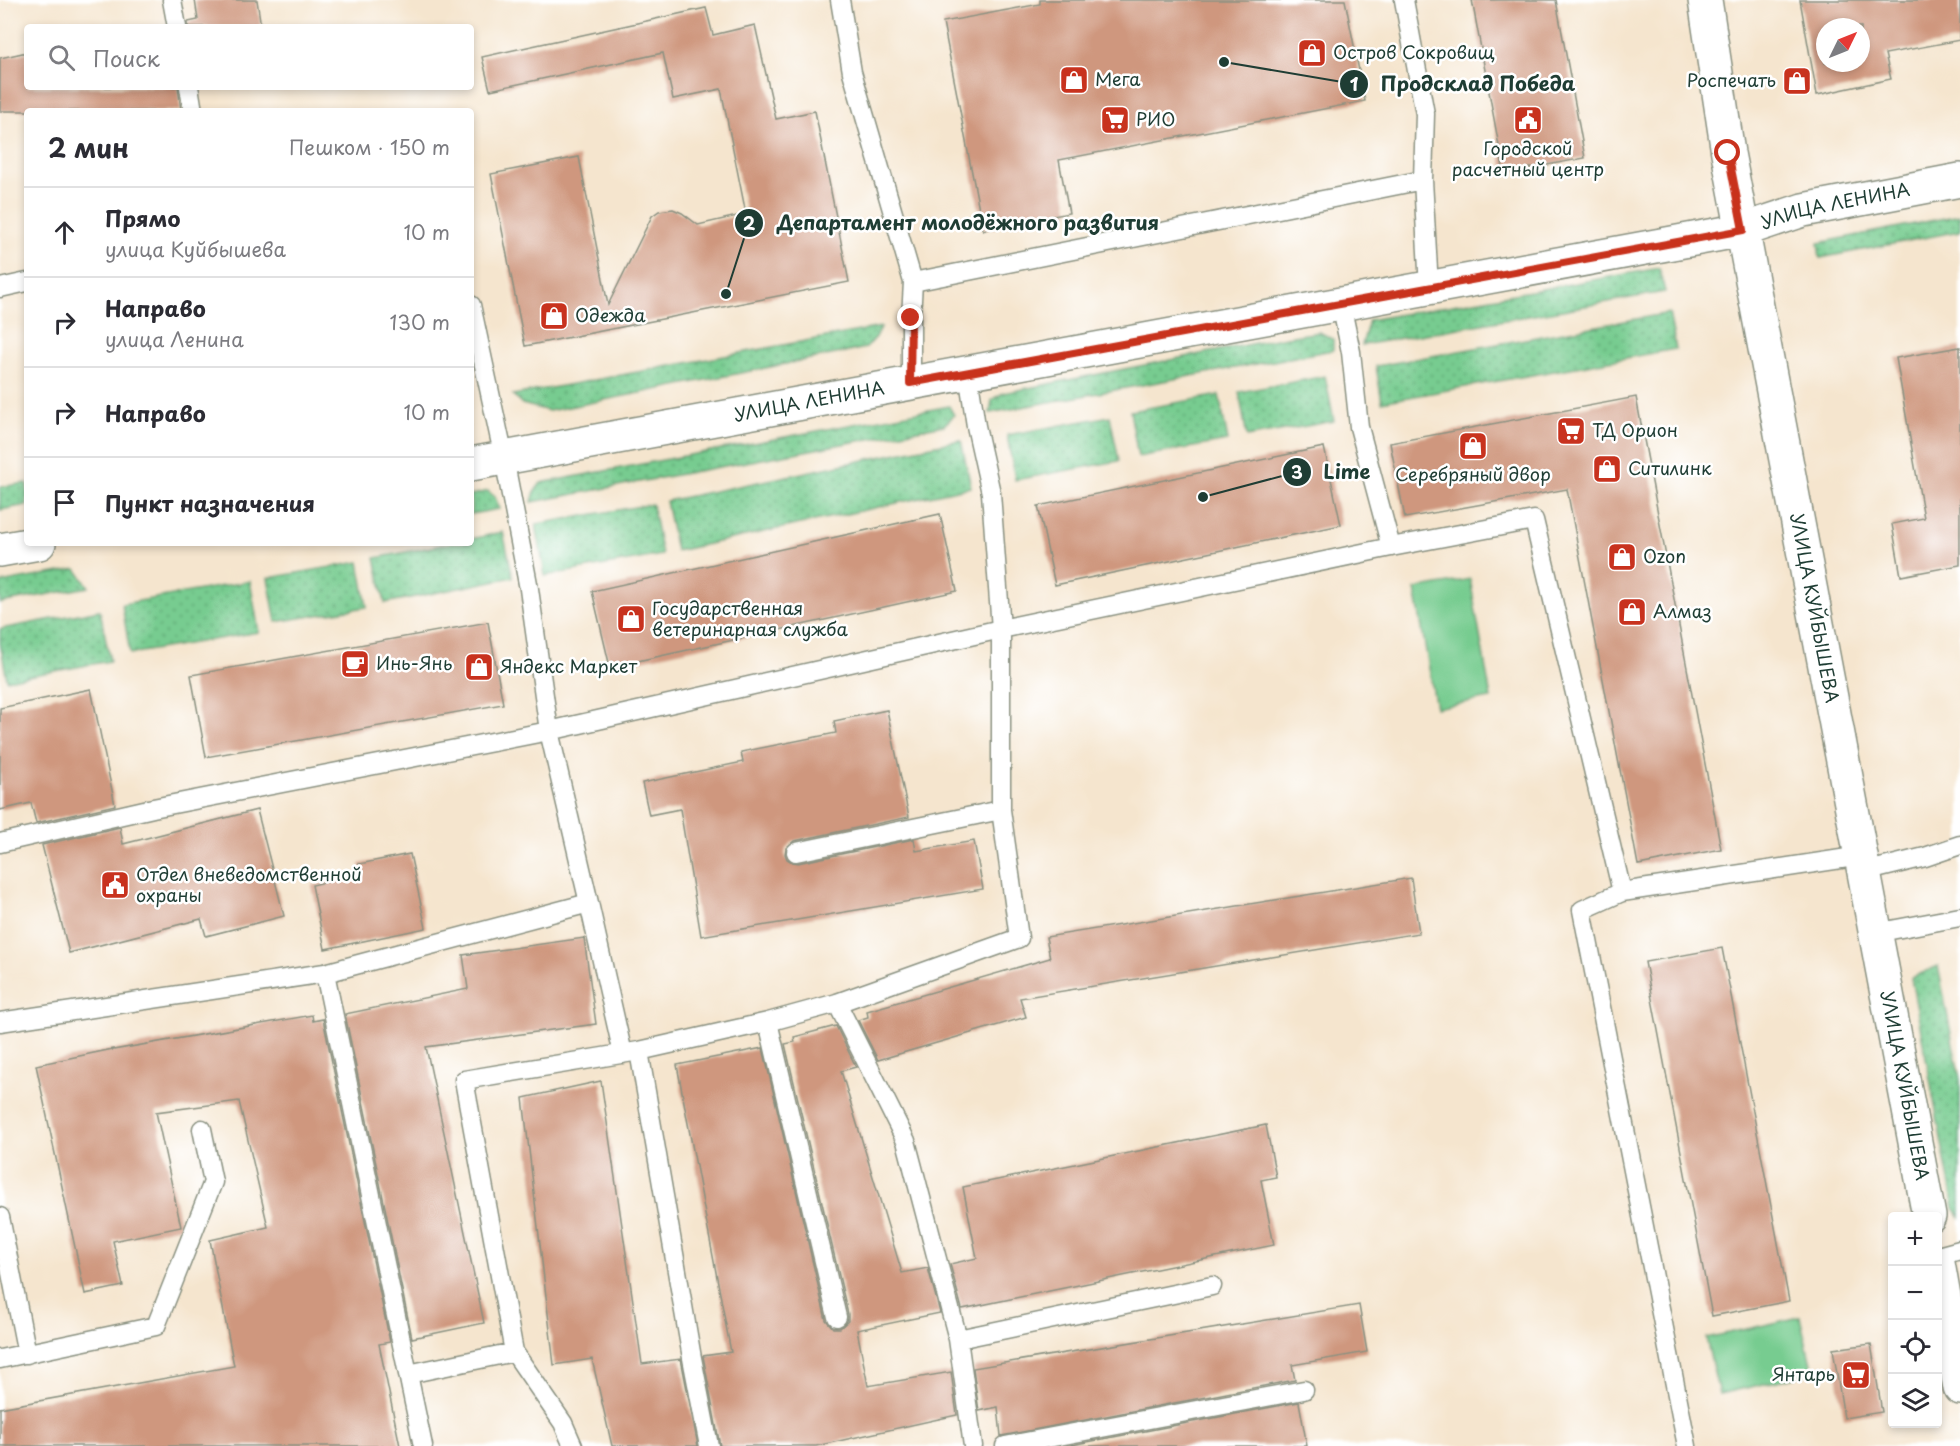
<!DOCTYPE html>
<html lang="ru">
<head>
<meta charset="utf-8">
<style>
	:root { --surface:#fff; --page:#f7f7f7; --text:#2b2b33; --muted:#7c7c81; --line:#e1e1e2 }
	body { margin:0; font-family:"Playpen Sans",sans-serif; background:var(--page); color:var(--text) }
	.controls { position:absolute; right:18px; bottom:18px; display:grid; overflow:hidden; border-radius:6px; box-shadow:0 3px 9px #0003 }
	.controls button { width:54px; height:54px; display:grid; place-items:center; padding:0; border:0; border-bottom:2px solid var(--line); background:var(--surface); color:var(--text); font:30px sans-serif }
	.compass { position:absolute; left:1816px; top:18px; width:54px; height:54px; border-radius:50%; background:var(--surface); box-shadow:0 3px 9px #0003; rotate:47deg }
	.stop { position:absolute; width:18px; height:18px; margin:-14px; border:4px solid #c8321e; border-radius:50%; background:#fff }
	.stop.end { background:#c8321e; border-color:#fff; box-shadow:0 2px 6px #0008 }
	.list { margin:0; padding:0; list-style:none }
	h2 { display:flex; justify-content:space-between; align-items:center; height:78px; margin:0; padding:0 24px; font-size:26px }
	h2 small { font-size:20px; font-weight:400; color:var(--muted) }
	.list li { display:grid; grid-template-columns:39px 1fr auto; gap:18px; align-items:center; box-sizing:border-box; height:90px; padding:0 24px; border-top:2px solid var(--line) }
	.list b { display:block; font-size:22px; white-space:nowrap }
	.list p { margin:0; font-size:20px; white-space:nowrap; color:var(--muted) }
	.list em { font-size:20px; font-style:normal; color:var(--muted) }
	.icon { flex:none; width:33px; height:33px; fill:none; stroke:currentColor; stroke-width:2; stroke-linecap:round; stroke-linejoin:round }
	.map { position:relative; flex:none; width:1960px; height:1446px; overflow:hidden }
	.search { position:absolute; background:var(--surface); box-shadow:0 3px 9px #0003; left:24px; top:24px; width:450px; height:66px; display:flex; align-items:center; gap:15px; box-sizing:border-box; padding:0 21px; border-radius:6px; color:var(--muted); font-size:22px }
	.panel { position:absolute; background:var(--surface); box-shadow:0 3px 9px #0003; left:24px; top:108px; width:450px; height:438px; border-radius:6px }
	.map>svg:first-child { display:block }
</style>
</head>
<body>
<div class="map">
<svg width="1960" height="1446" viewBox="0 0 1960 1446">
	<defs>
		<pattern id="grass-dots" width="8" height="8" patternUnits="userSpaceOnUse" patternTransform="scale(1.5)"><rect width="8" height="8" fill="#77cc90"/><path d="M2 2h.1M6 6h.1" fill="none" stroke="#61a776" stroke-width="1.8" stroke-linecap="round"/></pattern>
	</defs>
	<rect width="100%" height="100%" fill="#fff"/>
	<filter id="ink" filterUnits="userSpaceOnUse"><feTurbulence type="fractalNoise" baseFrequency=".0167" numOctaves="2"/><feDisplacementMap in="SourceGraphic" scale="12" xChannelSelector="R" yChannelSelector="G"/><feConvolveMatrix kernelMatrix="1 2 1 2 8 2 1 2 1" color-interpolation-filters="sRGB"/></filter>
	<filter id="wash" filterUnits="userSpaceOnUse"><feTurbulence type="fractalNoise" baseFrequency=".008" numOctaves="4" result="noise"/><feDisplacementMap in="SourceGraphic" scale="24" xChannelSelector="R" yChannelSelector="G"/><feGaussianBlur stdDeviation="1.35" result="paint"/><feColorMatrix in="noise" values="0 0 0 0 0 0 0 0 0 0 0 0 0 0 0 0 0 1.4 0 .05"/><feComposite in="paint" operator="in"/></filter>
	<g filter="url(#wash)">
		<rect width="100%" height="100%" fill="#f5e5ce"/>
		<path fill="url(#grass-dots)" stroke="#4b8462" stroke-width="1.5" d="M 1960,215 L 1960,231 L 1820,258 L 1818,243 Z
			M 1659,268 L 1665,292 L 1362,345 L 1369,320 Z
			M 1669,313 L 1676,349 L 1382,402 L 1376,366 Z
			M 881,327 L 876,337 L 866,348 L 549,411 L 522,404 L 513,395 Z
			M 1319,332 L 1333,339 L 1333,350 L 990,413 L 992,400 L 1003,393 L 1286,337 Z
			M 1325,376 L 1334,421 L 1247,437 L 1239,392 Z
			M 1219,395 L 1228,441 L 1138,457 L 1130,411 Z
			M 949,406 L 954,415 L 944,425 L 532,502 L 535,491 L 541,483 Z
			M 1110,416 L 1119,461 L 1015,480 L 1007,435 Z
			M 961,440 L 971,487 L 676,551 L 666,501 Z
			M 27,483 L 27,505 L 0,510 L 0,487 Z
			M 488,491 L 495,497 L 500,509 L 471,514 L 471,495 Z
			M 652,504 L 662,555 L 545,576 L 536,524 Z
			M 503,532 L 513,577 L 385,603 L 375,558 L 451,543 L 471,543 L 471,539 Z
			M 359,562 L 367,607 L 276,622 L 268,578 Z
			M 76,569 L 89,587 L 0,603 L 0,583 Z
			M 250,581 L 259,632 L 130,654 L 122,604 Z
			M 100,610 L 110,661 L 7,680 L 0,643 L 0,629 Z
			M 1938,966 L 1960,1080 L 1960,1217 L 1954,1208 L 1911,978 Z"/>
		<path fill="#77cc90" stroke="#4b8462" stroke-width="1.5" d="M 1470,579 L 1491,698 L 1436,708 L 1415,589 Z
			M 1800,1317 L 1813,1373 L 1719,1394 L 1706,1338 Z"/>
		<g id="blocks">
			<path fill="#cf977e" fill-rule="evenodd" d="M 195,0 L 257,0 L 261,27 L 188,27 L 188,22 L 198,20 Z
				M 1040,0 L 1345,0 L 1365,101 L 1059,160 L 1069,213 L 983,230 L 943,22 L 1040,4 Z
				M 1472,0 L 1556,0 L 1585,158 L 1504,173 Z
				M 1800,0 L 1960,0 L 1960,40 L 1885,54 L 1891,79 L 1817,95 ZM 1825,27 L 1861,27 L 1861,63 L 1825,63 Z
				M 706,8 L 713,35 L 755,25 L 776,119 L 815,111 L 849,282 L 525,346 L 491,174 L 579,157 L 608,305 L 652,216 L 659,211 L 673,209 L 682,213 L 698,225 L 746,214 L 721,89 L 673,99 L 663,53 L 490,90 L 482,57 Z
				M 27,52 L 27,87 L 178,87 L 181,111 L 0,111 L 0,58 Z
				M 1960,347 L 1960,565 L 1901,576 L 1892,524 L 1924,518 L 1896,358 Z
				M 1636,397 L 1721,849 L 1638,865 L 1567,489 L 1405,518 L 1390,443 Z
				M 1324,447 L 1341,525 L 1055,585 L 1038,506 Z
				M 940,514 L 957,591 L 610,667 L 592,591 Z
				M 488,622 L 503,704 L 206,757 L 191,675 Z
				M 91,689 L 115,805 L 36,823 L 31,803 L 0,810 L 0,708 Z
				M 887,710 L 909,817 L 794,841 L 786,848 L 785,854 L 787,859 L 792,862 L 798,863 L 914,839 L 916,851 L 974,841 L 983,889 L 701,936 L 680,809 L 649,815 L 642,783 L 743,762 L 741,752 L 836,733 L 834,721 Z
				M 257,810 L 284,916 L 206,936 L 201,919 L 69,953 L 42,845 L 120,827 L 123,844 Z
				M 410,854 L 426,928 L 325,949 L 312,885 L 362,874 L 359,864 Z
				M 1411,878 L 1419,933 L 1020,998 L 1026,1017 L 878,1060 L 858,1020 L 868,1017 L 867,1011 L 1050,958 L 1046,937 Z
				M 584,938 L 596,1024 L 426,1047 L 484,1323 L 412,1338 L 345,1014 L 468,989 L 463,955 Z
				M 1722,948 L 1789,1301 L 1712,1316 L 1645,962 Z
				M 312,1015 L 313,1021 L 323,1019 L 390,1342 L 379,1344 L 400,1446 L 0,1446 L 0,1408 L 234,1366 L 210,1240 L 268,1227 L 239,1101 L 156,1112 L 181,1227 L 113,1241 L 123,1286 L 85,1294 L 36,1065 L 113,1049 L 113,1050 Z
				M 836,1026 L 856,1067 L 841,1071 L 902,1273 L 928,1268 L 940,1313 L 857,1330 L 868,1386 L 951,1372 L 957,1415 L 816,1446 L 720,1446 L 703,1356 L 731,1352 L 677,1065 L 763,1048 L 826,1320 L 833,1328 L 840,1328 L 848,1321 L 848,1314 L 785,1044 L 795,1042 L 794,1037 Z
				M 601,1081 L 642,1364 L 681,1359 L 698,1446 L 612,1446 L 592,1359 L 554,1365 L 523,1098 Z
				M 1266,1125 L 1276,1177 L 1261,1180 L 1274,1245 L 962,1309 L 950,1264 L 977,1258 L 963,1187 Z
				M 1359,1305 L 1367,1352 L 1292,1365 L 1295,1380 L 1001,1436 L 998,1407 L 979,1411 L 973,1368 Z
				M 1871,1344 L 1882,1412 L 1844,1418 L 1833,1349 Z
				M 1299,1402 L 1307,1446 L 1066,1446 Z"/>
		</g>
	</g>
	<g filter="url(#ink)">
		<use href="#blocks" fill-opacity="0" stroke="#8a9181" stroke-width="1.5"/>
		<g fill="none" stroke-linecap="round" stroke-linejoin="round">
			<g stroke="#8a9181" stroke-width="21">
				<path id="lane" d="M 172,0 L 177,27
					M 840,0 L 852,72 L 913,282 L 911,318 L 911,383
					M 1404,0 L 1425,114 L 1423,180 L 1429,288
					M 189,87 L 193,111
					M 913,282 L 1423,180
					M 0,288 L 27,282
					M 1341,304 L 1351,352 L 1359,427 L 1391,547
					M 471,305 L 504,458 L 529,589 L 549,731 L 589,903
					M 0,843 L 153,808 L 549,731 L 1001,629 L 1391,547 L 1534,520 L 1622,892
					M 796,852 L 1001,810
					M 1864,872 L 1925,857 L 1960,845
					M 1875,933 L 1960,917
					M 837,1003 L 906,1141 L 958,1339 L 973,1446
					M 0,1022 L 325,973
					M 768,1022 L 837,1317
					M 639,1051 L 692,1358 L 709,1446
					M 0,1217 L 27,1354
					M 1938,1256 L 1960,1250
					M 958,1339 L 1212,1286
					M 514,1352 L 464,1080 L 639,1051 L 768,1022 L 837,1003 L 1019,938 L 1001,810 L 1001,629 L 991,493 L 976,426 L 968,373
					M 0,1359 L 156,1326 L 213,1182 L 202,1129
					M 408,1374 L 325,973 L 589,903 L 623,1054
					M 423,1446 L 408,1374 L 514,1352 L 563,1423 L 573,1446
					M 1005,1446 L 1304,1390
					M 1687,1446 L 1582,910 L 1622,892 L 1861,856"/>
			</g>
			<g stroke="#8a9181" stroke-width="36">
				<g id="street">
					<path id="s1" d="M 1705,0 L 1728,153 L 1929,1216"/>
					<path d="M 1938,1263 L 1960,1388"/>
				</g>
			</g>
			<g stroke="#8a9181" stroke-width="36">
				<g id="secondary">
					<path id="s2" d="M 471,464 L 1743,230 L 1803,210 L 1960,180"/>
					<path d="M 0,550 L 39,543"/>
				</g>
			</g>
			<use href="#lane" stroke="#fff" stroke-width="18"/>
			<use href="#street" stroke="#fff" stroke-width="33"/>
			<use href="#secondary" stroke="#fff" stroke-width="33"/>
		</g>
	</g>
	<g fill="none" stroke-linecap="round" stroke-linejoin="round" filter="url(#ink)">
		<path stroke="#c8321e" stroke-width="8" d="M 911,318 L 910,383 L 1743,230 L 1728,153"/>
	</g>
	<defs>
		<g id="shop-square" transform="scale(1.5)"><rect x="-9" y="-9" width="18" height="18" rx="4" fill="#c8321e" stroke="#fff"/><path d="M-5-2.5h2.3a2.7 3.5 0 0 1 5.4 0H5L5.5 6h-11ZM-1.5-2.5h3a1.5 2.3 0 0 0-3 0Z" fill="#fff"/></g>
		<g id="supermarket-square" transform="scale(1.5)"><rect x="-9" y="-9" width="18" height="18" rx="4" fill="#c8321e" stroke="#fff"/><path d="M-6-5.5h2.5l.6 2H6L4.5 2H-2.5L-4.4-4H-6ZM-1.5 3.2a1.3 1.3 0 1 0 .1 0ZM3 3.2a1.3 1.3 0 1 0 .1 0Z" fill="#fff"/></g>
		<g id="civic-square" transform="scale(1.5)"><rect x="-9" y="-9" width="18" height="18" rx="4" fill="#c8321e" stroke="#fff"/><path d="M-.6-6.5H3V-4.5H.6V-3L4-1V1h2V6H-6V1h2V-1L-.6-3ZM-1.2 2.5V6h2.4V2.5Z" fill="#fff"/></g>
		<g id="cafe-square" transform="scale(1.5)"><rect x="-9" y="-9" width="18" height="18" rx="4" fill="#c8321e" stroke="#fff"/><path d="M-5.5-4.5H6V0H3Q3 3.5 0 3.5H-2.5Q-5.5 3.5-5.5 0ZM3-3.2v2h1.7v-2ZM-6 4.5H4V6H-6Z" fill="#fff"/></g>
	</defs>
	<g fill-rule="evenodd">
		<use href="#shop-square" x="1312" y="53"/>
		<use href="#shop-square" x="1074" y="80"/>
		<use href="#shop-square" x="1797" y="81"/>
		<use href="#supermarket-square" x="1115" y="120"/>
		<use href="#civic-square" x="1528" y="120"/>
		<use href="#shop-square" x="554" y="316"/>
		<use href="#supermarket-square" x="1571" y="431"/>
		<use href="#shop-square" x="1473" y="446"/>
		<use href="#shop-square" x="1607" y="469"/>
		<use href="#shop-square" x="1622" y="557"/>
		<use href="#shop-square" x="1632" y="612"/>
		<use href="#shop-square" x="631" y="619"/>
		<use href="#cafe-square" x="355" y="664"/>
		<use href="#shop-square" x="479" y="667"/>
		<use href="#civic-square" x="115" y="885"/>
		<use href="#supermarket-square" x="1856" y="1375"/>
	</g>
	<g text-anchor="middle" stroke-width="5" stroke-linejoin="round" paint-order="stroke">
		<g font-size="18" fill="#1f3d34" stroke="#fff" text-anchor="start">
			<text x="1333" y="59">Остров Сокровищ</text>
			<text x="1095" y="86">Мега</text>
			<text x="1776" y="87" text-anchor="end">Роспечать</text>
			<text x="1136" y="126">РИО</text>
			<text x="1528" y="155" text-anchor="middle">Городской<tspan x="1528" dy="21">расчетный центр</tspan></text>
			<text x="575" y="322">Одежда</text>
			<text x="1592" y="437">ТД Орион</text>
			<text x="1628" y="475">Ситилинк</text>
			<text x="1473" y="481" text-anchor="middle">Серебряный двор</text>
			<text x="1643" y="563">Ozon</text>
			<text x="652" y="615">Государственная<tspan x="652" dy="21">ветеринарная служба</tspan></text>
			<text x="1653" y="618">Алмаз</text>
			<text x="376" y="670">Инь-Янь</text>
			<text x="500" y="673">Яндекс Маркет</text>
			<text x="136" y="881">Отдел вневедомственной<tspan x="136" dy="21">охраны</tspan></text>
			<text x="1835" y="1381" text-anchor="end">Янтарь</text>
		</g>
		<g font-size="18" fill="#1f3d34" stroke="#fff">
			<text dy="6" stroke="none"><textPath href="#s2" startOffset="1389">УЛИЦА ЛЕНИНА</textPath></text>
			<text dy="6" stroke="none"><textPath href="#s2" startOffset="344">УЛИЦА ЛЕНИНА</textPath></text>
			<text dy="6" stroke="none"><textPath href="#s1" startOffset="618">УЛИЦА КУЙБЫШЕВА</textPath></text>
			<text dy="6" stroke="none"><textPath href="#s1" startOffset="1104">УЛИЦА КУЙБЫШЕВА</textPath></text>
		</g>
	</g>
	<path fill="none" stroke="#1f3d34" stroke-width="2" d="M1224 62L1354 84M726 294L749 223M1203 497L1297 472"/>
	<g fill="#1f3d34" stroke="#fff" stroke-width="2">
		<circle cx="1224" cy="62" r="6"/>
		<circle cx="726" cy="294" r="6"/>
		<circle cx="1203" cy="497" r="6"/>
		<circle cx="1354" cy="84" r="15"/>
		<circle cx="749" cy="223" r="15"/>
		<circle cx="1297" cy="472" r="15"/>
	</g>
	<g font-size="18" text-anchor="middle" font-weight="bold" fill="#fff">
		<text x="1354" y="91">1</text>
		<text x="749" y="230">2</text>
		<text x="1297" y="479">3</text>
	</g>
	<g font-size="20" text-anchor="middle" font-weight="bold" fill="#1f3d34" stroke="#fff" stroke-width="5" stroke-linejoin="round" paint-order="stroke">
		<text x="1478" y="91">Продсклад Победа</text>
		<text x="968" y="230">Департамент молодёжного развития</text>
		<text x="1347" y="479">Lime</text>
	</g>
</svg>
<div class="controls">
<button>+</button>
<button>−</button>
<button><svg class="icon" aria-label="locate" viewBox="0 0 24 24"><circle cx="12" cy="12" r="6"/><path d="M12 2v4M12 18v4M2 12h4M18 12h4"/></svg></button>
<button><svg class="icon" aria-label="layers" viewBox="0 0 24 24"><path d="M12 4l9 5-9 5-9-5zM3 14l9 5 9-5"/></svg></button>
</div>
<svg class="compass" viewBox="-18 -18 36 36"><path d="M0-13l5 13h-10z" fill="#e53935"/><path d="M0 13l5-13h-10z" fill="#7c7c81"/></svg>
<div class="stop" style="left:1728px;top:153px"></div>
<div class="stop end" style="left:911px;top:318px"></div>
<div class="search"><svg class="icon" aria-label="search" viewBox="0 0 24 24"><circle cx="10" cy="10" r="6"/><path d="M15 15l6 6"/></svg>Поиск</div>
<section class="panel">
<h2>2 мин<small>Пешком · 150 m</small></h2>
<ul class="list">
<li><svg class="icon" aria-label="ahead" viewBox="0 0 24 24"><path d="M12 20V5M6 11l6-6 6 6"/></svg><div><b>Прямо</b><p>улица Куйбышева</p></div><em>10 m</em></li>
<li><svg class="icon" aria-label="right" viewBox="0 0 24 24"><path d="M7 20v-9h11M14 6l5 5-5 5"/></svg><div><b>Направо</b><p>улица Ленина</p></div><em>130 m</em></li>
<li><svg class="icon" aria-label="right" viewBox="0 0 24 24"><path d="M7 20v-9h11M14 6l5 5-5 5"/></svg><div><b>Направо</b></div><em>10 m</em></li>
<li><svg class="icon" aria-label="arrive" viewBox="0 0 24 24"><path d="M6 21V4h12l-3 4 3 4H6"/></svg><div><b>Пункт назначения</b></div></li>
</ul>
</section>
</div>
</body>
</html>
